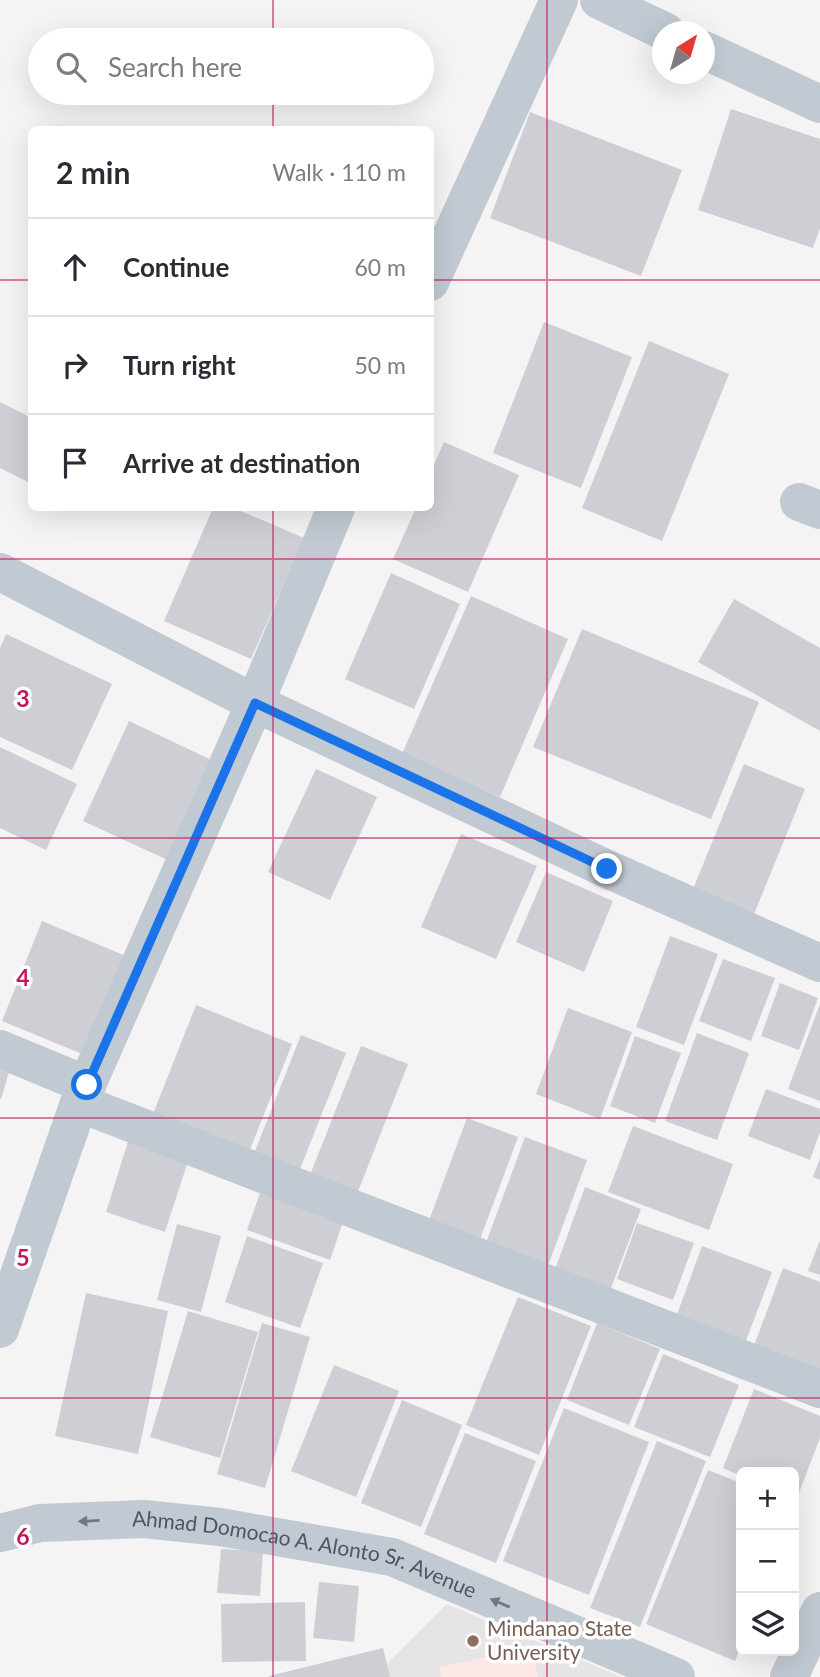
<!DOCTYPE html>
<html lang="en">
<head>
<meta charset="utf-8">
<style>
	:root { --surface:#fff; --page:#f2f2f3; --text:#2b2b33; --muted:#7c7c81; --line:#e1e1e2 }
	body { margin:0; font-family:Lato,sans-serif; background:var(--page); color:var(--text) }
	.controls { position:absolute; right:21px; bottom:21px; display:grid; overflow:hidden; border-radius:10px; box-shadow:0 7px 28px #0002 }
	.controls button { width:63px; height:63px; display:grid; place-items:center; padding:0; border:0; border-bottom:2px solid var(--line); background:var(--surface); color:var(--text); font:35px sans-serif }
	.compass { position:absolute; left:652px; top:21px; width:63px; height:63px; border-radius:50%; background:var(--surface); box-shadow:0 7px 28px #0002; rotate:37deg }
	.stop { position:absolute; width:21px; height:21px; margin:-16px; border:5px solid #1a73e8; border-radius:50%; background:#fff }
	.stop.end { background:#1a73e8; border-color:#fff; box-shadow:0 2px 7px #0008 }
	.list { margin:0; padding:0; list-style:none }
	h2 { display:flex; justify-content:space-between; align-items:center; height:91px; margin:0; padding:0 28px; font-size:30px }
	h2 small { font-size:23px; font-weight:400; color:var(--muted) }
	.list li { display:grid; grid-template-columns:46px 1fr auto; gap:21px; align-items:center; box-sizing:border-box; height:98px; padding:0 28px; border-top:2px solid var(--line) }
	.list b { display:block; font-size:26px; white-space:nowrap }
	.list em { font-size:23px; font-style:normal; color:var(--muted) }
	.icon { flex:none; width:38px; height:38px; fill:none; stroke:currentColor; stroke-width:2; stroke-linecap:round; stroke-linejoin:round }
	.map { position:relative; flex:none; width:820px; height:1677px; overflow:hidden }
	.search { position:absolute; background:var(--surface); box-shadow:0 7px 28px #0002; left:28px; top:28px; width:406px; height:77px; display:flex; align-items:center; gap:18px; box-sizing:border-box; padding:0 24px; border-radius:38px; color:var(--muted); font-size:26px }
	.panel { position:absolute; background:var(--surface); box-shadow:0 7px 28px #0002; left:28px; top:126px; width:406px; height:385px; border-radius:10px }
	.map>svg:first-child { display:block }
</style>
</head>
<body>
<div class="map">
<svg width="820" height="1677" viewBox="0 0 820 1677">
	<rect width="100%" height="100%" fill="#f5f3f3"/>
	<path fill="#e6e4e5" d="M 447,1604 L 622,1677 L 374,1677 Z"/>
	<path fill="#fce8e6" d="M 532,1648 L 538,1677 L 441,1677 L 439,1667 Z"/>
	<path fill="#cdcfd5" d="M 731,109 L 820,139 L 820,228 L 813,248 L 698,210 Z
		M 530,112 L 682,170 L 641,276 L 490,218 Z
		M 544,322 L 632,357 L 581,488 L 493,453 Z
		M 649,341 L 729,374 L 662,541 L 582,508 Z
		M 0,402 L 32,418 L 32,484 L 0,468 Z
		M 444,442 L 519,475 L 468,592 L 393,559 L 416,508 L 430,508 L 430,474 Z
		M 213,508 L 234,508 L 304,538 L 251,659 L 164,621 Z
		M 391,573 L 460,604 L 414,709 L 345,679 Z
		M 471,596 L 568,639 L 500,797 L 402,754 Z
		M 734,599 L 820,648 L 820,731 L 698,662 Z
		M 582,629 L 759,702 L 711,819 L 533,747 Z
		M 6,634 L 112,684 L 72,770 L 0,737 L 0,648 Z
		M 129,721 L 220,764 L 174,863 L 83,821 Z
		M 0,747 L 77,784 L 46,850 L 0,828 Z
		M 744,764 L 805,789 L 752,919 L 691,894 Z
		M 316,769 L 377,797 L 330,900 L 268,872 Z
		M 461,834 L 537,866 L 496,959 L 421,927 Z
		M 546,872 L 613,901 L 584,972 L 516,942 Z
		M 42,921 L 126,956 L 87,1056 L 2,1021 Z
		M 670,936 L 718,954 L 684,1045 L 636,1027 Z
		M 723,959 L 775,978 L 751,1041 L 699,1021 Z
		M 780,983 L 818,998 L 799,1050 L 761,1036 Z
		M 820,1004 L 820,1101 L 788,1089 Z
		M 196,1005 L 292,1044 L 249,1152 L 153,1114 Z
		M 568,1008 L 632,1032 L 600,1119 L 536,1094 Z
		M 697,1033 L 749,1053 L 717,1140 L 665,1121 Z
		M 301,1035 L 346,1053 L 296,1179 L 251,1161 Z
		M 635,1036 L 681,1053 L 655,1123 L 610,1106 Z
		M 361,1046 L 408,1064 L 357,1194 L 310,1175 Z
		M 0,1069 L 9,1072 L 1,1099 L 0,1099 Z
		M 766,1089 L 820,1109 L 820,1132 L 810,1160 L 748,1136 Z
		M 467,1118 L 518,1137 L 479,1242 L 428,1223 Z
		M 633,1126 L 733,1164 L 709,1230 L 608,1192 Z
		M 132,1129 L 192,1149 L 165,1232 L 106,1212 Z
		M 525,1137 L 587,1160 L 545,1274 L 483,1251 Z
		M 820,1158 L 820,1180 L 813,1177 Z
		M 262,1187 L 345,1216 L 330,1260 L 247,1230 Z
		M 585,1187 L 641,1209 L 608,1296 L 553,1275 Z
		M 637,1223 L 694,1243 L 673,1300 L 617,1279 Z
		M 177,1224 L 221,1236 L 201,1312 L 157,1300 Z
		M 247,1236 L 323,1263 L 300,1328 L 225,1302 Z
		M 820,1240 L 820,1275 L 808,1271 Z
		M 702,1246 L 772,1272 L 744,1346 L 675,1320 Z
		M 783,1268 L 820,1282 L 820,1377 L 752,1351 Z
		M 86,1293 L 168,1311 L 138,1454 L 55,1436 Z
		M 518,1297 L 591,1326 L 539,1455 L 466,1425 Z
		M 188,1311 L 258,1332 L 220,1458 L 150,1437 Z
		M 262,1323 L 310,1337 L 265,1488 L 217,1474 Z
		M 597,1323 L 660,1349 L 629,1425 L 567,1400 Z
		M 663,1354 L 739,1385 L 710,1457 L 634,1427 Z
		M 334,1365 L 399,1391 L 356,1497 L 291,1471 Z
		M 754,1389 L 820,1416 L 820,1438 L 797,1498 L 794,1497 L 794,1472 L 741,1472 L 741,1476 L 723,1468 Z
		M 402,1400 L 462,1425 L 421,1527 L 361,1503 Z
		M 564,1408 L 649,1442 L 589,1595 L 503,1561 Z
		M 465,1433 L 536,1461 L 496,1563 L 424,1534 Z
		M 657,1441 L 706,1461 L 640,1627 L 590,1608 Z
		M 708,1470 L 741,1483 L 741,1646 L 735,1661 L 646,1624 Z
		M 221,1549 L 263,1551 L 260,1596 L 217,1593 Z
		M 319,1582 L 359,1586 L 354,1642 L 313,1638 Z
		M 305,1602 L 306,1661 L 222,1662 L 221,1604 Z
		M 383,1648 L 390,1677 L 269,1677 L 269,1676 Z"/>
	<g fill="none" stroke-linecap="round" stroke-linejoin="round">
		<g stroke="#c1cad2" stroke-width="38">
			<path d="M 599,0 L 666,32"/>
			<path d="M 704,50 L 820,104"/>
			<path d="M 430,282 L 559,0"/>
			<path d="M 799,502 L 820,510"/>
			<path d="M 0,572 L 255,703 L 607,869 L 820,963"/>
			<path d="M 0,1049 L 87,1085"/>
			<path d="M 79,1103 L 820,1389"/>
			<path d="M 0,1329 L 79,1103 L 255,703 L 336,508"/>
			<path id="s1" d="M 0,1533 L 40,1523 L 144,1519 L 220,1527 L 392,1557 L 676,1677"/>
			<path d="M 789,1677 L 820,1611"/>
		</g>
	</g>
	<defs><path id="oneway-solid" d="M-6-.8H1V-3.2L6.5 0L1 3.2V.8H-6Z" transform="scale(1.75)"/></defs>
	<g fill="#6e7983">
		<use href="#oneway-solid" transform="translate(89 1521) rotate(177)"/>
		<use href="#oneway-solid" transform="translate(500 1603) rotate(-157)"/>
	</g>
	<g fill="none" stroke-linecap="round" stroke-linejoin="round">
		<path stroke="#1a73e8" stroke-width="9" d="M 87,1085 L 255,703 L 607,869"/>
	</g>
	<path fill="none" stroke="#c2185b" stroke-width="2" stroke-opacity="0.55" d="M 273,0 L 273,40M 547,0 L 547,1677M 273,93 L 273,130M 0,280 L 32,280M 430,280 L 820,280M 273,508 L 273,1677M 0,559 L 820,559M 0,838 L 820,838M 0,1118 L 820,1118M 0,1398 L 820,1398"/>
	<circle fill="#8d6e63" stroke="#fff" stroke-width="2.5" cx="473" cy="1641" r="7"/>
	<g text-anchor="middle" stroke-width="7" stroke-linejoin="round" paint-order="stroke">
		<g font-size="21" fill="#4a5661" stroke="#fff">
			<text dy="7" stroke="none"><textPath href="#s1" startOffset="310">Ahmad Domocao A. Alonto Sr. Avenue</textPath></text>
		</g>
		<g font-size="21" fill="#785e54" stroke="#fff" text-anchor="start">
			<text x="487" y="1636">Mindanao State<tspan x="487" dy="24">University</tspan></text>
		</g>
	</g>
	<g font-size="23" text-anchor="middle" font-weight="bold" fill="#c2185b" stroke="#fff" stroke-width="7" stroke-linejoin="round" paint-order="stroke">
		<text x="23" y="707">3</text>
		<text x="23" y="986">4</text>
		<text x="23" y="1266">5</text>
		<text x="23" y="1545">6</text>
	</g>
</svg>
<div class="controls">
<button>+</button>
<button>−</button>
<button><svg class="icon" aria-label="layers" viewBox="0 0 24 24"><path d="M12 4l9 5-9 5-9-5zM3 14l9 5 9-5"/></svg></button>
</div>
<svg class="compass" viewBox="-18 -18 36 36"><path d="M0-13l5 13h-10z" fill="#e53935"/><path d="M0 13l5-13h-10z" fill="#7c7c81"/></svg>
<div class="stop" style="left:87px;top:1085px"></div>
<div class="stop end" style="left:607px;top:869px"></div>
<div class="search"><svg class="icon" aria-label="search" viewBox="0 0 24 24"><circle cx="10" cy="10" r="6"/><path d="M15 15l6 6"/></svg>Search here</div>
<section class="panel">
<h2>2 min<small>Walk · 110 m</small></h2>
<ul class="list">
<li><svg class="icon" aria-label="ahead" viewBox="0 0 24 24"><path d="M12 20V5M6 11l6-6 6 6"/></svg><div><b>Continue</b></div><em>60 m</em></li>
<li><svg class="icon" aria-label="right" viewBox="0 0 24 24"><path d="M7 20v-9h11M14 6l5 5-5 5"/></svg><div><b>Turn right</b></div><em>50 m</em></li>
<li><svg class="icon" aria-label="arrive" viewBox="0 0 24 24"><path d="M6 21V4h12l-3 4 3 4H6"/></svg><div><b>Arrive at destination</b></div></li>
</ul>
</section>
</div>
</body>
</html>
